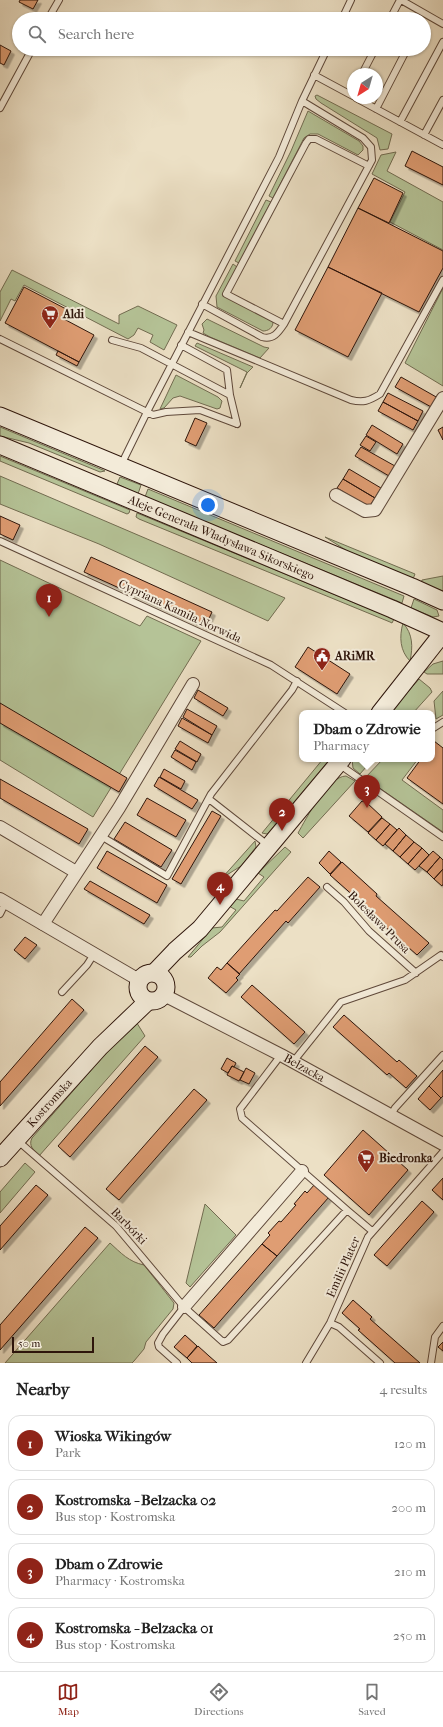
<!DOCTYPE html>
<html lang="en">
<head>
<meta charset="utf-8">
<style>
	:root { --surface:#fff; --page:#f6f6f6; --text:#222; --muted:#767676; --line:#e0e0e0; --accent:#8f2418 }
	body { margin:0; font-family:"IM FELL French Canon",serif; background:var(--page); color:var(--text) }
	.compass { position:absolute; left:347px; top:68px; width:36px; height:36px; border-radius:50%; background:var(--surface); box-shadow:0 1px 3px #0004; rotate:217deg }
	.scale { position:absolute; left:12px; bottom:10px; width:82px; box-sizing:border-box; padding-left:4px; border:2px solid #2e150b; border-top:0; font-size:11px; line-height:14px; white-space:nowrap; color:#2e150b; -webkit-text-stroke:3px #f3ebd9; paint-order:stroke }
	.you { position:absolute; left:208px; top:505px; width:14px; height:14px; margin:-10px; border:3px solid #fff; border-radius:50%; background:#1a73e8; box-shadow:0 0 0 6px #1a73e833 }
	.badge { display:grid; place-items:center; width:26px; height:26px; border-radius:50%; background:var(--accent); color:#fff; font-size:13px; font-weight:700 }
	.pin { position:absolute; translate:-50% -33px; filter:drop-shadow(0 1px 2px #0008) }
	.pin::after { content:''; position:absolute; top:21px; width:14px; height:12px; background:inherit; clip-path:polygon(0 0,100% 0,50% 100%) }
	.popup { position:absolute; left:299px; top:710px; width:136px; height:52px; box-sizing:border-box; display:grid; place-content:center; border-radius:8px; background:var(--surface); filter:drop-shadow(0 1px 3px #0005); font-size:13px; white-space:nowrap; color:var(--muted) }
	.popup b { font-size:15px; color:var(--text) }
	.popup::after { content:''; position:absolute; left:50%; top:100%; margin-left:-8px; border:8px solid transparent; border-top-color:var(--surface) }
	.list { margin:0; padding:0; list-style:none }
	h2 { display:flex; justify-content:space-between; align-items:center; height:52px; margin:0; padding:0 16px; font-size:17px }
	h2 small { font-size:13px; font-weight:400; color:var(--muted) }
	.list li { display:grid; grid-template-columns:26px 1fr auto; gap:12px; align-items:center; box-sizing:border-box; height:56px; margin:0 8px 8px; padding:0 8px; border:1px solid var(--line); border-radius:12px }
	.list b { display:block; font-size:15px; white-space:nowrap }
	.list p { margin:0; font-size:13px; white-space:nowrap; color:var(--muted) }
	.list em { font-size:13px; font-style:normal; color:var(--muted) }
	.icon { flex:none; width:22px; height:22px; fill:none; stroke:currentColor; stroke-width:2; stroke-linecap:round; stroke-linejoin:round }
	.map { position:relative; flex:none; width:443px; height:1363px; overflow:hidden }
	.search { position:absolute; background:var(--surface); box-shadow:0 1px 3px #0004; left:12px; right:12px; top:12px; height:44px; display:flex; align-items:center; gap:10px; box-sizing:border-box; padding:0 14px; border-radius:22px; color:var(--muted); font-size:15px }
	.sheet { height:308px; background:var(--surface) }
	nav { display:flex; justify-content:space-around; align-items:center; box-sizing:border-box; height:56px; border-top:1px solid var(--line); background:var(--surface); font-size:11px; color:var(--muted) }
	nav a { display:grid; justify-items:center; gap:2px }
	nav .on { color:var(--accent) }
	.map>svg:first-child { display:block }
</style>
</head>
<body>
<div class="map">
<svg width="443" height="1363" viewBox="0 0 443 1363">
	<defs>
		<filter id="shadow"><feDropShadow dx="3.5" dy="3.5" stdDeviation="0" flood-color="#0004"/></filter>
	</defs>
	<rect width="100%" height="100%" fill="#ece0c5"/>
	<filter id="stains"><feTurbulence type="fractalNoise" baseFrequency=".005" numOctaves="4"/><feColorMatrix values="0 0 0 0 .2 0 0 0 0 .09 0 0 0 0 .02 0 0 0 .5 -.17"/></filter>
	<radialGradient id="worn" r=".72"><stop offset=".6" stop-color="#630" stop-opacity="0"/><stop offset="1" stop-color="#630" stop-opacity=".3"/></radialGradient>
	<path fill="#b5c397" stroke="#726c51" d="M 317,95 L 392,134 L 388,149 L 380,150 L 377,138 L 321,103 L 316,99 L 315,96 Z
		M 308,111 L 359,141 L 363,146 L 363,150 L 358,155 L 318,134 L 310,134 L 304,138 L 273,198 L 269,196 L 291,151 Z
		M 396,152 L 387,171 L 443,202 L 443,250 L 390,222 L 405,192 L 372,174 L 381,155 Z
		M 266,200 L 271,202 L 239,263 L 235,261 Z
		M 233,264 L 237,267 L 223,295 L 273,322 C 273,328 268,331 263,331 L 217,307 L 216,296 Z
		M 12,270 L 119,324 L 119,315 L 138,306 L 177,325 L 164,350 L 150,342 L 153,335 L 138,328 L 134,335 L 128,339 L 24,285 L 15,301 L 11,299 L 0,321 L 0,292 Z
		M 443,288 L 443,386 L 405,363 Z
		M 207,319 L 264,347 L 269,348 L 260,358 L 210,337 L 203,333 L 204,330 L 202,324 Z
		M 197,343 L 253,367 L 247,373 L 240,388 L 247,372 L 195,346 Z
		M 176,375 L 218,397 L 222,401 L 220,408 L 217,409 L 180,396 L 173,398 L 164,408 L 160,409 Z
		M 0,427 L 103,470 L 105,471 L 100,472 L 29,443 L 0,436 Z
		M 0,456 L 130,510 L 129,513 L 127,514 L 0,461 Z
		M 0,476 L 285,598 L 268,621 L 99,544 L 0,504 Z
		M 120,477 L 141,485 L 138,494 L 117,484 Z
		M 148,489 L 404,596 L 402,603 L 145,497 Z
		M 137,513 L 394,619 L 392,623 L 390,622 L 139,519 L 136,517 Z
		M 325,537 L 415,574 L 413,579 L 349,552 Z
		M 0,560 L 140,626 L 147,616 L 201,641 L 93,817 L 0,760 Z
		M 443,576 L 443,591 L 421,583 L 422,580 Z
		M 414,599 L 437,610 L 439,616 L 433,617 L 411,608 Z
		M 403,623 C 413,634 413,647 410,661 C 400,651 399,637 403,623 Z
		M 443,661 L 443,674 L 427,674 L 424,672 L 433,664 Z
		M 419,679 L 430,688 L 432,692 L 413,713 L 393,713 L 393,709 Z
		M 443,691 L 443,715 L 436,719 L 434,701 Z
		M 323,759 L 330,759 L 269,832 L 267,834 L 262,833 Z
		M 352,759 L 373,759 L 360,774 L 353,768 Z
		M 383,759 L 418,759 L 402,780 L 443,810 L 443,832 L 365,778 Z
		M 346,776 L 355,781 L 303,838 L 298,833 C 306,819 328,776 346,776 Z
		M 255,841 L 256,847 L 241,866 L 222,878 Z
		M 285,847 L 291,852 L 220,932 L 202,946 L 191,957 L 188,957 L 212,928 L 222,927 L 236,910 L 229,906 L 236,899 L 244,901 L 264,877 L 258,873 Z
		M 135,1020 L 145,1036 L 39,1156 C 34,1150 28,1146 32,1138 Z
		M 25,1163 L 35,1172 L 0,1213 L 0,1192 Z
		M 205,1204 L 236,1235 L 190,1287 L 186,1283 Z
		M 110,1243 C 121,1253 129,1262 144,1265 L 174,1303 L 173,1309 L 146,1342 L 144,1349 L 134,1361 L 132,1363 L 5,1363 Z"/>
	<path fill="#df9d73" stroke="#2e150b" filter="url(#shadow)" d="M 20,0 L 38,0 L 33,9 L 19,2 Z
		M 0,45 L 11,51 L 4,65 L 0,63 Z
		M 412,151 L 443,167 L 443,185 L 405,166 Z
		M 374,178 L 403,193 L 389,223 L 358,208 Z
		M 358,208 L 443,251 L 443,268 L 419,312 L 328,267 Z
		M 328,267 L 382,293 L 348,357 L 295,330 Z
		M 24,287 L 66,309 L 62,318 L 94,335 L 79,362 L 5,323 Z
		M 58,351 L 79,362 L 77,366 L 56,355 Z
		M 401,377 L 438,398 L 433,408 L 395,387 Z
		M 388,393 L 423,411 L 418,421 L 383,402 Z
		M 383,402 L 418,421 L 413,430 L 378,411 Z
		M 195,418 L 207,423 L 196,446 L 185,441 Z
		M 372,425 L 403,444 L 397,454 L 366,435 Z
		M 443,427 L 443,440 L 438,430 Z
		M 366,436 L 376,442 L 370,451 L 360,445 Z
		M 361,447 L 395,466 L 389,476 L 355,456 Z
		M 349,469 L 381,488 L 375,498 L 343,479 Z
		M 343,479 L 375,498 L 369,507 L 337,488 Z
		M 0,516 L 20,525 L 13,540 L 0,534 Z
		M 91,557 L 212,612 L 205,627 L 84,572 Z
		M 308,647 L 350,674 L 337,694 L 295,667 Z
		M 198,690 L 228,708 L 223,716 L 194,698 Z
		M 0,703 L 127,778 L 119,792 L 0,723 Z
		M 187,709 L 217,726 L 212,735 L 183,717 Z
		M 182,718 L 212,735 L 208,743 L 178,726 Z
		M 180,741 L 201,754 L 197,762 L 175,749 Z
		M 434,741 L 443,748 L 443,804 L 407,778 L 421,759 L 432,759 L 432,744 Z
		M 175,750 L 196,762 L 192,770 L 171,757 Z
		M 164,769 L 185,781 L 181,789 L 160,777 Z
		M 159,777 L 198,800 L 192,809 L 154,786 Z
		M 0,779 L 88,829 L 79,844 L 0,798 Z
		M 147,798 L 186,820 L 176,837 L 137,815 Z
		M 362,801 L 367,803 L 382,817 L 368,832 L 349,816 Z
		M 212,811 L 221,816 L 181,884 L 172,879 Z
		M 382,818 L 390,824 L 376,840 L 368,833 Z
		M 125,822 L 172,850 L 161,867 L 114,839 Z
		M 390,824 L 397,830 L 383,846 L 376,840 Z
		M 399,828 L 406,835 L 393,851 L 385,844 Z
		M 406,835 L 414,842 L 400,857 L 393,851 Z
		M 414,842 L 422,848 L 408,864 L 400,857 Z
		M 422,848 L 429,855 L 415,870 L 408,864 Z
		M 107,851 L 167,885 L 157,903 L 97,868 Z
		M 329,851 L 341,862 L 330,874 L 319,863 Z
		M 433,851 L 440,857 L 427,872 L 419,866 Z
		M 440,857 L 443,860 L 443,869 L 434,879 L 427,872 Z
		M 342,862 L 377,894 L 376,896 L 429,943 L 417,955 L 364,908 L 365,906 L 330,875 Z
		M 443,869 L 443,884 L 442,886 L 434,879 Z
		M 308,877 L 320,887 L 288,923 L 286,921 L 239,974 L 227,963 L 275,910 L 277,911 Z
		M 90,881 L 150,915 L 144,924 L 84,889 Z
		M 25,937 L 37,945 L 25,959 L 14,950 Z
		M 227,963 L 240,974 L 236,978 L 238,980 L 226,993 L 208,978 L 217,967 L 221,970 Z
		M 252,985 L 305,1032 L 294,1044 L 241,997 Z
		M 72,999 L 84,1010 L 0,1106 L 0,1082 Z
		M 344,1015 L 397,1062 L 399,1060 L 417,1076 L 406,1088 L 389,1073 L 387,1075 L 333,1027 Z
		M 145,1046 L 158,1057 L 70,1157 L 58,1146 Z
		M 227,1058 L 236,1063 L 234,1067 L 232,1066 L 228,1073 L 221,1069 Z
		M 232,1066 L 244,1072 L 239,1081 L 227,1075 Z
		M 246,1068 L 255,1073 L 249,1084 L 240,1080 Z
		M 443,1070 L 443,1096 L 441,1098 L 429,1086 Z
		M 429,1086 L 441,1098 L 430,1110 L 418,1099 Z
		M 194,1089 L 207,1100 L 119,1200 L 106,1189 Z
		M 363,1130 L 408,1170 L 369,1215 L 324,1175 Z
		M 443,1178 L 443,1200 L 432,1190 Z
		M 315,1184 L 329,1197 L 277,1256 L 262,1244 L 270,1235 L 268,1233 L 279,1221 L 281,1222 L 296,1205 L 294,1204 L 305,1191 L 307,1193 Z
		M 36,1185 L 48,1195 L 0,1250 L 0,1226 Z
		M 422,1201 L 434,1212 L 387,1266 L 374,1255 Z
		M 85,1227 L 98,1238 L 0,1350 L 0,1325 Z
		M 262,1244 L 277,1256 L 214,1328 L 199,1315 Z
		M 353,1300 L 372,1317 L 370,1319 L 420,1363 L 395,1363 L 358,1330 L 360,1329 L 342,1313 Z
		M 185,1335 L 197,1346 L 187,1358 L 174,1347 Z
		M 443,1342 L 443,1351 L 438,1347 Z
		M 198,1346 L 209,1356 L 217,1363 L 192,1363 L 187,1358 Z"/>
	<g fill="none" stroke-linecap="round" stroke-linejoin="round">
		<g stroke="#5e483a" stroke-width="8">
			<path id="lane" d="M 401,0 L 443,24
				M 48,19 L 59,0
				M 342,19 L 351,0
				M 390,19 L 400,0
				M 362,74 L 375,49
				M 314,75 L 353,96
				M 356,98 L 443,145
				M 0,108 L 32,49
				M 376,109 L 407,49
				M 400,122 L 443,42
				M 424,135 L 443,100
				M 202,304 L 262,337 C 273,340 278,333 284,324 L 372,160 L 371,147 L 363,138 L 302,101
				M 284,324 L 226,294 L 306,143 L 309,139 L 316,139 L 369,166
				M 188,332 L 351,400 C 363,403 369,401 380,394 L 443,280
				M 0,339 L 153,415 L 166,412 L 200,410 L 237,424
				M 112,340 L 141,348 L 230,395 L 237,424
				M 181,345 L 227,370 L 230,395
				M 121,465 L 147,412 L 279,157 L 302,101 L 327,49
				M 0,541 L 271,665 L 345,713
				M 432,729 L 443,722
				M 340,765 L 443,837
				M 209,799 L 269,846
				M 101,836 L 167,876 L 211,794 L 292,690 L 297,681
				M 327,887 L 344,902 L 369,931 L 416,973
				M 0,914 L 6,902
				M 62,992 L 87,965 L 94,954
				M 281,1055 L 240,1109 L 242,1118 L 347,1210
				M 293,1062 L 341,1002 L 405,980 L 441,955 L 443,957
				M 391,1115 L 395,1108 L 443,1055
				M 18,1141 L 116,1226 L 184,1307 L 163,1334 L 158,1343 L 159,1347 L 177,1363
				M 184,1307 L 223,1342 L 228,1340 L 347,1210 L 372,1231
				M 330,1323 L 339,1327 L 380,1363
				M 306,1363 L 330,1323 L 368,1237 L 443,1152
				M 431,1363 L 435,1337 L 443,1326"/>
		</g>
		<g stroke="#5e483a" stroke-width="14">
			<g id="street">
				<path d="M 336,495 L 365,511 L 375,510 L 443,398"/>
				<path d="M 0,827 L 76,872"/>
				<path d="M 0,899 L 139,980"/>
				<path d="M 43,924 L 119,808 L 193,684"/>
				<path id="s1" d="M 164,995 L 281,1055 L 443,1144"/>
				<path d="M 184,1307 L 302,1171"/>
			</g>
		</g>
		<g stroke="#2e150b" stroke-width="19">
			<g id="secondary">
				<path d="M 0,416 L 412,587 L 443,601"/>
				<path id="s2" d="M 0,445 L 392,609 L 443,632"/>
				<path d="M 380,713 L 443,633"/>
				<circle cx="152" cy="987" r="14"/>
				<path d="M 154,973 L 175,951 L 200,929 L 342,759"/>
				<path id="s3" d="M 0,1158 L 100,1047 L 148,1001"/>
			</g>
		</g>
		<use href="#lane" stroke="#f3ebd9" stroke-width="6"/>
		<use href="#street" stroke="#f3ebd9" stroke-width="12"/>
		<use href="#secondary" stroke="#f3ebd9" stroke-width="17"/>
	</g>
	<defs>
		<g id="supermarket-pin" transform="scale(0.9)"><path d="M0 17L-7.5 6A9.5 9.5 0 1 1 7.5 6Z" fill="#8f2418" stroke="#f3ebd9"/><path d="M-6-5.5h2.5l.6 2H6L4.5 2H-2.5L-4.4-4H-6ZM-1.5 3.2a1.3 1.3 0 1 0 .1 0ZM3 3.2a1.3 1.3 0 1 0 .1 0Z" fill="#fff"/></g>
		<g id="civic-pin" transform="scale(0.9)"><path d="M0 17L-7.5 6A9.5 9.5 0 1 1 7.5 6Z" fill="#8f2418" stroke="#f3ebd9"/><path d="M-.6-6.5H3V-4.5H.6V-3L4-1V1h2V6H-6V1h2V-1L-.6-3ZM-1.2 2.5V6h2.4V2.5Z" fill="#fff"/></g>
	</defs>
	<g fill-rule="evenodd">
		<use href="#supermarket-pin" x="50" y="314"/>
		<use href="#civic-pin" x="322" y="656"/>
		<use href="#supermarket-pin" x="366" y="1158"/>
	</g>
	<g text-anchor="middle" stroke-width="4" stroke-linejoin="round" paint-order="stroke">
		<g font-size="12" font-weight="bold" fill="#2e150b" stroke="#f3ebd9" text-anchor="start">
			<text x="63" y="318">Aldi</text>
			<text x="335" y="660">ARiMR</text>
			<text x="379" y="1162">Biedronka</text>
		</g>
		<g font-size="12" fill="#2e150b" stroke="#f3ebd9">
			<text dy="4" stroke="none"><textPath href="#s2" startOffset="240">Aleje Generała Władysława Sikorskiego</textPath></text>
			<text transform="translate(180 611) rotate(25)" y="4">Cypriana Kamila Norwida</text>
			<text transform="translate(379 922) rotate(45)" y="4">Bolesława Prusa</text>
			<text dy="4" stroke="none"><textPath href="#s1" startOffset="158">Belzacka</textPath></text>
			<text dy="4" stroke="none"><textPath href="#s3" startOffset="74">Kostromska</textPath></text>
			<text transform="translate(129 1226) rotate(46)" y="4">Barbórki</text>
			<text transform="translate(343 1267) rotate(-66)" y="4">Emilii Plater</text>
		</g>
	</g>
	<rect width="100%" height="100%" filter="url(#stains)"/>
	<rect width="100%" height="100%" fill="url(#worn)"/>
</svg>
<svg class="compass" viewBox="-18 -18 36 36"><path d="M0-13l5 13h-10z" fill="#e53935"/><path d="M0 13l5-13h-10z" fill="#767676"/></svg>
<div class="scale">50 m</div>
<div class="you"></div>
<div class="pin badge" style="left:49px;top:617px">1</div>
<div class="pin badge" style="left:282px;top:831px">2</div>
<div class="pin badge" style="left:367px;top:808px">3</div>
<div class="popup"><b>Dbam o Zdrowie</b>Pharmacy</div>
<div class="pin badge" style="left:220px;top:905px">4</div>
<div class="search"><svg class="icon" aria-label="search" viewBox="0 0 24 24"><circle cx="10" cy="10" r="6"/><path d="M15 15l6 6"/></svg>Search here</div>
</div>
<section class="sheet">
<h2>Nearby<small>4 results</small></h2>
<ul class="list">
<li><span class="badge">1</span><div><b>Wioska Wikingów</b><p>Park</p></div><em>120 m</em></li>
<li><span class="badge">2</span><div><b>Kostromska - Belzacka 02</b><p>Bus stop · Kostromska</p></div><em>200 m</em></li>
<li><span class="badge">3</span><div><b>Dbam o Zdrowie</b><p>Pharmacy · Kostromska</p></div><em>210 m</em></li>
<li><span class="badge">4</span><div><b>Kostromska - Belzacka 01</b><p>Bus stop · Kostromska</p></div><em>250 m</em></li>
</ul>
</section>
<nav>
<a class="on"><svg class="icon" aria-label="map" viewBox="0 0 24 24"><path d="M3 6l6-2 6 2 6-2v14l-6 2-6-2-6 2zM9 4v14M15 6v14"/></svg>Map</a>
<a><svg class="icon" aria-label="directions" viewBox="0 0 24 24"><path d="M12 3l9 9-9 9-9-9zM9 14v-3h6M13 9l2 2-2 2"/></svg>Directions</a>
<a><svg class="icon" aria-label="saved" viewBox="0 0 24 24"><path d="M7 4h10v16l-5-4-5 4z"/></svg>Saved</a>
</nav>
</body>
</html>
